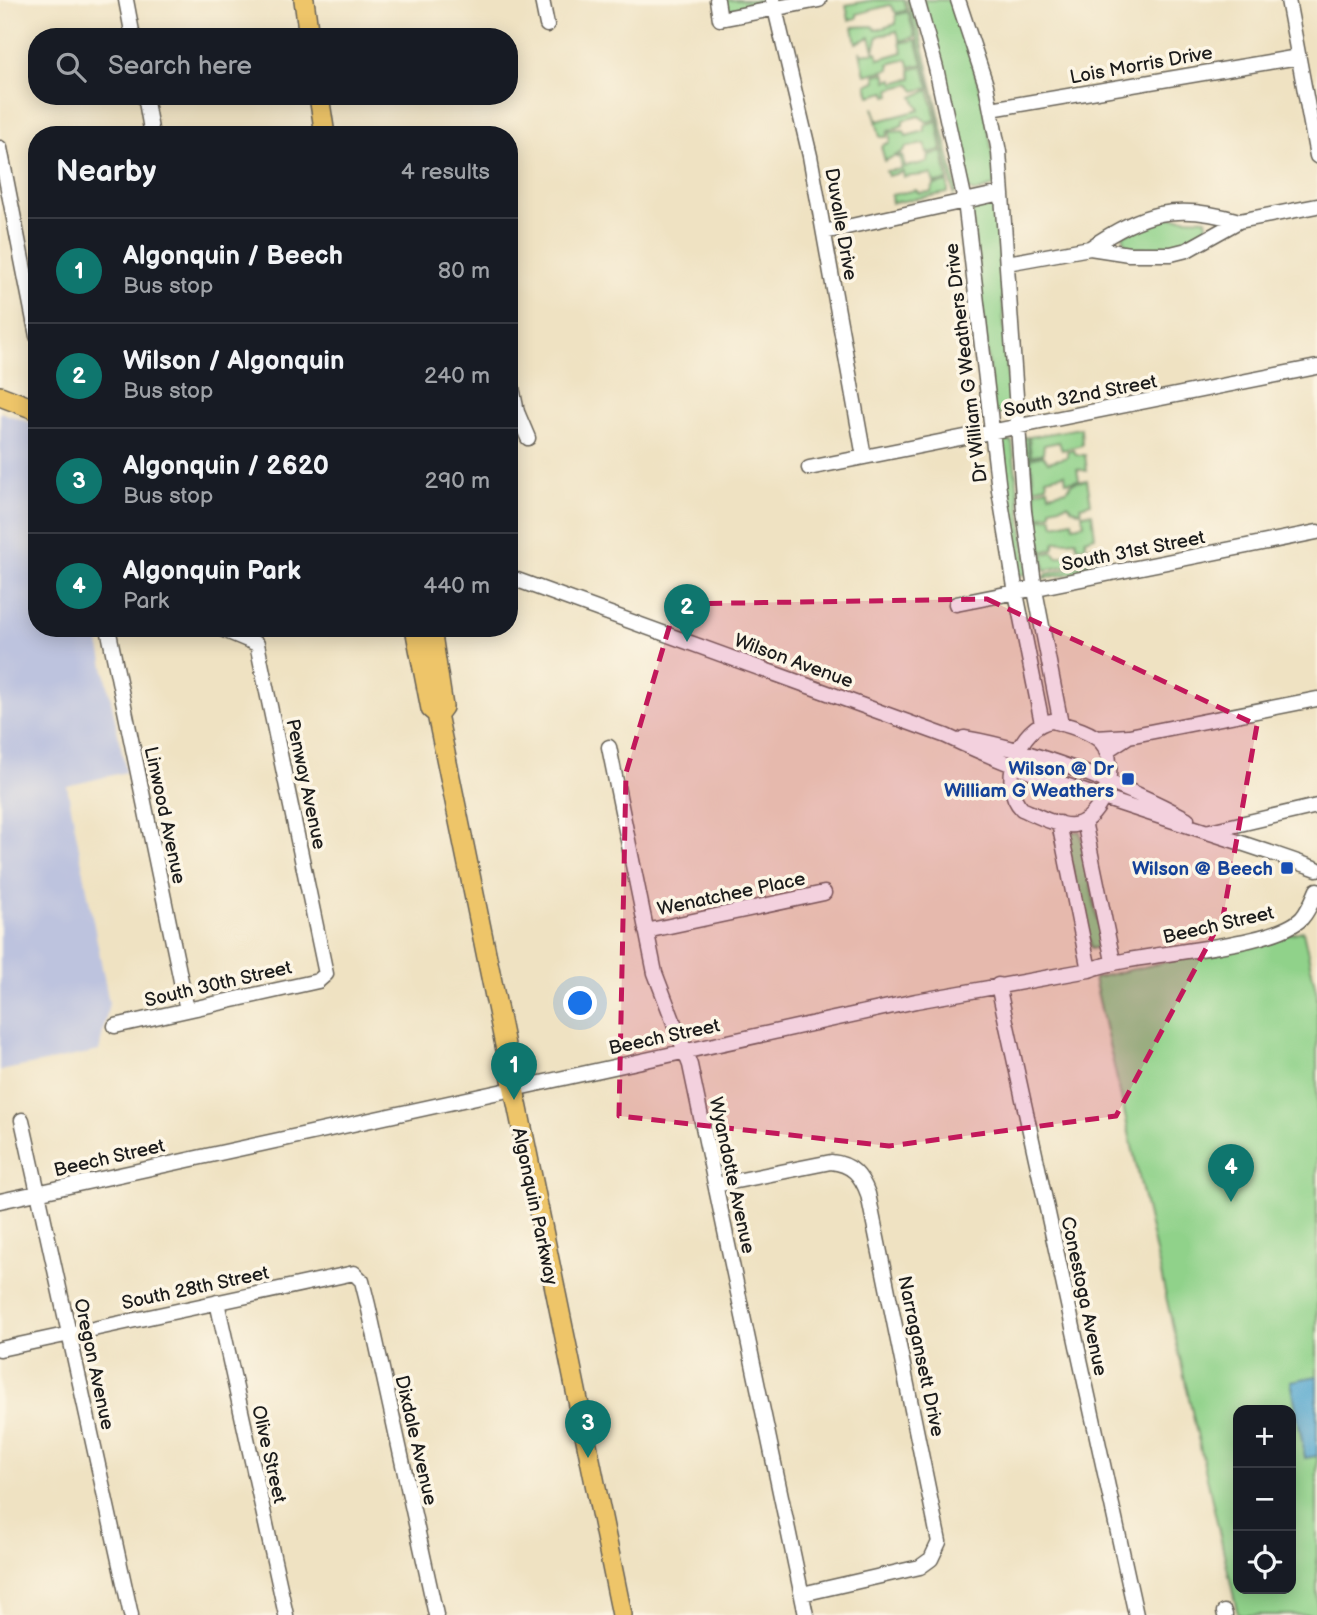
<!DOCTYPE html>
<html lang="en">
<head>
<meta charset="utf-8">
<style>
	:root { --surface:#171b24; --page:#242831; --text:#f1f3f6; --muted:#9ea1a6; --line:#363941; --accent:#0f766e }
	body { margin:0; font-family:"Balsamiq Sans",sans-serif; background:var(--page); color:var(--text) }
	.controls { position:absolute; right:21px; bottom:21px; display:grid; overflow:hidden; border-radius:14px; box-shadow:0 4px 18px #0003 }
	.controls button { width:63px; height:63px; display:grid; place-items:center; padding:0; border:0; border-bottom:2px solid var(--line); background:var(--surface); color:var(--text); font:35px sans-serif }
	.you { position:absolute; left:581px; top:1004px; width:24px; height:24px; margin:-18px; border:5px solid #fff; border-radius:50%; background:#1a73e8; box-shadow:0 0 0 10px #1a73e833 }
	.badge { display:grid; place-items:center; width:46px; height:46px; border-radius:50%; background:var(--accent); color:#fff; font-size:23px; font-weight:700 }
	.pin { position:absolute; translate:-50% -58px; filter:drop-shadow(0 2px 4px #0008) }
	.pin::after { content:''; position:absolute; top:37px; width:24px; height:21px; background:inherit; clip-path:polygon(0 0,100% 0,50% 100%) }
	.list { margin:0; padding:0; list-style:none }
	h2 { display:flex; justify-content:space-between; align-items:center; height:91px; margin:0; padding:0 28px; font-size:30px }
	h2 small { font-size:23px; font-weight:400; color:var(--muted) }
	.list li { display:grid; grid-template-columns:46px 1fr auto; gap:21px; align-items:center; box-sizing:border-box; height:105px; padding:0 28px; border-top:2px solid var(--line) }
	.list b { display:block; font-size:26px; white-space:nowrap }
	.list p { margin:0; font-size:23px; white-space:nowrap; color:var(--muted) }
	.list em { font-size:23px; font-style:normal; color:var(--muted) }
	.icon { flex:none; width:38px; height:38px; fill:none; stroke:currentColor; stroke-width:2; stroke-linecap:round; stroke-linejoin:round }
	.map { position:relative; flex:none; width:1317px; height:1615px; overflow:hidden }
	.search { position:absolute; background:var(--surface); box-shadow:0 4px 18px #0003; left:28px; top:28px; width:490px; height:77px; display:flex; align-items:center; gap:18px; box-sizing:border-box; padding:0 24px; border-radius:28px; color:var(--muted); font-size:26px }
	.panel { position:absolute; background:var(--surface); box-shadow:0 4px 18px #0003; left:28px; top:126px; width:490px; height:511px; border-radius:28px }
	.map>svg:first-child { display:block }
</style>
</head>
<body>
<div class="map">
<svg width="1317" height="1615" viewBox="0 0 1317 1615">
	<rect width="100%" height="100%" fill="#fcf5e5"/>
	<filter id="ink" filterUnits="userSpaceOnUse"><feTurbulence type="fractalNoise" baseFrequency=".0143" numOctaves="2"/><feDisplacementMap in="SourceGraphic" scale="14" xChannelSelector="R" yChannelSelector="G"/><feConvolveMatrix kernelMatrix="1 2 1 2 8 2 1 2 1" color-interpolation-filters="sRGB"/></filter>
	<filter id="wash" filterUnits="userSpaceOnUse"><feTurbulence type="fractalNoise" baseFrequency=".00686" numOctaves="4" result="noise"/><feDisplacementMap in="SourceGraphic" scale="28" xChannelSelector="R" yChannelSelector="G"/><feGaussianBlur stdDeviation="1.57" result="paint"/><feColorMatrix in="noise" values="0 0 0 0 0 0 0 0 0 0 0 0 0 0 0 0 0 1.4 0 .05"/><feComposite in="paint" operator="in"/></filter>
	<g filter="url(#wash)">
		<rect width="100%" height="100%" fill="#efe2c2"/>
		<path fill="#bdc3de" d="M 0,412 L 37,425 L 37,628 L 96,628 L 126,772 L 67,786 L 109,1003 L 99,1051 L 0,1071 Z"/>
		<path fill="#90d28a" stroke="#567753" stroke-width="2" fill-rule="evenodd" d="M 721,0 L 769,0 L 769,2 L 725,13 Z
			M 873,0 L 904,0 L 907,10 L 896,13 L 890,5 L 857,14 L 857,18 L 849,20 L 846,5 Z
			M 907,0 L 912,0 L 957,190 L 954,195 L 933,95 Z
			M 923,0 L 951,0 C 974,60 992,122 995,186 L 975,192 L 969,190 Z
			M 908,12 L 915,37 L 900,41 L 897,31 L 878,36 L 874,50 L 870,37 L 856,43 L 853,27 L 873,26 L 876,30 L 896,24 L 896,15 Z
			M 916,40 L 923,64 L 910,67 L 907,59 L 889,64 L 890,69 L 865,75 L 860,51 L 861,54 L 877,52 L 879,59 L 903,52 L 900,43 Z
			M 923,66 L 929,88 L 915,91 L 910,84 L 890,89 L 891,95 L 887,96 L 886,92 L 870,96 L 867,85 L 876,81 L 875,75 L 885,73 L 887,81 L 893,79 L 894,83 L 912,78 L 910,70 Z
			M 929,90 L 936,120 L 927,122 L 919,116 L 903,120 L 903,125 L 888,131 L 887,137 L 880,137 L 873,107 L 878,121 L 920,110 L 913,97 Z
			M 937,122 L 942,150 L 927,153 L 925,144 L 906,147 L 904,151 L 885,161 L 881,146 L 890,142 L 890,132 L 904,131 L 906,136 L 925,131 L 925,125 Z
			M 943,152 L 948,181 L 934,183 L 931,174 L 904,177 L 903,172 L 888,176 L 886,171 L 902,169 L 900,158 L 896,157 L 902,155 L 905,167 L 928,162 L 929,155 Z
			M 948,182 L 948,193 L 892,203 L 891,195 L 916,190 L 919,193 L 931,192 L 934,185 Z
			M 990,203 L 996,205 L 1010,413 L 994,415 L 972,214 L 976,207 Z
			M 1164,217 L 1206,219 L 1208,232 C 1177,249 1161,249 1126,248 L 1123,235 Z
			M 1081,428 L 1082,445 L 1062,450 L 1059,442 L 1044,445 L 1043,453 L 1031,456 L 1029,437 Z
			M 1027,437 L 1042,570 L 1038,572 L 1022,438 Z
			M 1012,441 L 1028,574 L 1018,575 L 998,442 Z
			M 1074,450 L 1076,455 L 1085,455 L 1087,471 L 1077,469 L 1079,480 L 1066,482 L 1065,474 L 1046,478 L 1047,485 L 1034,488 L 1031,458 L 1043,455 L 1048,462 L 1068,457 L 1067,452 Z
			M 1087,480 L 1091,503 L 1080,506 L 1081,512 L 1072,509 L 1068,504 L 1051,508 L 1051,514 L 1038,517 L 1035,491 L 1048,488 L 1049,494 L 1067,490 L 1072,483 Z
			M 1092,513 L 1095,536 L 1085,539 L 1086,545 L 1077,547 L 1076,540 L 1055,542 L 1053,549 L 1042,552 L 1038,519 L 1052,517 L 1054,525 L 1072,521 L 1073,526 L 1084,524 L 1082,514 Z
			M 1094,546 L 1098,560 L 1045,570 L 1043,554 L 1053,552 L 1058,557 Z
			M 1097,562 L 1090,570 L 1044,578 L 1047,574 Z
			M 1080,831 L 1103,946 L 1091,949 L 1064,833 Z
			M 1303,931 L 1317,994 L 1317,1615 L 1238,1615 L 1094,978 ZM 1238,1410 L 1291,1410 L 1291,1589 L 1238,1589 Z"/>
		<path fill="#54a7cf" stroke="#386276" stroke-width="2" d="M 1317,1376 L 1317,1456 L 1305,1458 L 1291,1381 Z"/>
	</g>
	<g filter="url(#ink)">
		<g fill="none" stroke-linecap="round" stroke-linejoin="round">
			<g stroke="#666156" stroke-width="17">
				<path id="minor" d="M 126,0 L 133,37
					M 542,0 L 547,25
					M 717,0 L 720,19 L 819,0
					M 773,0 L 810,156 L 864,457
					M 917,0 L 936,68 L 965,201 L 999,490 L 1016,593 L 1042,723
					M 958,0 L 986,85 L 999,152 L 1024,511 L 1035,590 L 1061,724
					M 1288,0 L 1317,156
					M 145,96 L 152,135
					M 991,109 L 1298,57
					M 0,148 L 37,336
					M 1239,221 L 1317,206
					M 824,232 L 1001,193
					M 1007,263 L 1090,248 L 1129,254 L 1171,254 L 1187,250 L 1239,221 C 1177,202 1142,212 1090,248
					M 509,373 L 517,412 L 528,438
					M 809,468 L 1317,367
					M 509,577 L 946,736 C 1065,793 1194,824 1317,869
					M 956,604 L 1317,532
					M 108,628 L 187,1010
					M 1052,721 C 1066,725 1092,731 1102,743 C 1120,764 1103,821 1074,825 C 1058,827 1036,815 1022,809 C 997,784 1020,724 1052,721 Z
					M 1129,736 L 1317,699
					M 964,738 C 1031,749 1127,786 1187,819
					M 1096,738 L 1129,736 L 1106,751
					M 609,747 L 655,973 L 690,1065 L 806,1615
					M 1084,821 L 1113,961
					M 1059,823 L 1089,970
					M 1210,831 L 1317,806
					M 646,931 L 824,893
					M 998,985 L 1136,1615
					M 115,1026 L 318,981 L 326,974 L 257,644 L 219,628
					M 22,1120 L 131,1615
					M 716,1185 L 831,1162 C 852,1164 861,1175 868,1194 L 939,1542 L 931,1559 L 920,1567 L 802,1594
					M 0,1201 L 916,1001 L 1089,970 C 1134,952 1272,949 1302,918 C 1309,910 1313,899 1317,890
					M 217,1302 L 286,1615
					M 0,1349 L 354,1273 L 362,1281 L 368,1305 L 436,1615
					M 1224,1612 L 1225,1615"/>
			</g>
			<g stroke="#666156" stroke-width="22">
				<path id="major" d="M 304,0 L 309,37
					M 319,96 L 325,135
					M 0,396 L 37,410
					M 415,628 L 431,709 L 437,714 L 622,1615
					M 431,628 L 443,707 L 440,711"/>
			</g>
			<use href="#minor" stroke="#fff" stroke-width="14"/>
			<use href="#major" stroke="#eec569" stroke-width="19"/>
		</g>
	</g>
	<path fill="#c2185b" fill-opacity="0.2" stroke="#c2185b" stroke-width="5" stroke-dasharray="14 9" stroke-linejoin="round" d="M 987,599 L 1257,725 L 1223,917 L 1116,1116 L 889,1146 L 619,1116 L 626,773 L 676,604 Z"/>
	<g fill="#1a4fb4" stroke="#fcf5e5" stroke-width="2.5">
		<rect x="1121" y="772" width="14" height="14" rx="3.5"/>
		<rect x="1280" y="861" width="14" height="14" rx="3.5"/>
	</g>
	<g text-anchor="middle" stroke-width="7" stroke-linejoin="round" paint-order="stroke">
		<g font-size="19" fill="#1c1c1c" stroke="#fcf5e5">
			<text transform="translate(1141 64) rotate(-10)" y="7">Lois Morris Drive</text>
			<text transform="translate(842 224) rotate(80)" y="7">Duvalle Drive</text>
			<text transform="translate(965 363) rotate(-97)" y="7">Dr William G Weathers Drive</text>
			<text transform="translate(1080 395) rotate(-11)" y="7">South 32nd Street</text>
			<text transform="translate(1133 550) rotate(-11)" y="7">South 31st Street</text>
			<text transform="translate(794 660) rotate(20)" y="7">Wilson Avenue</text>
			<text transform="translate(307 784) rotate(78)" y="7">Penway Avenue</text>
			<text transform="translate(166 815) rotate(78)" y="7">Linwood Avenue</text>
			<text transform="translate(731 893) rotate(-12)" y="7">Wenatchee Place</text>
			<text transform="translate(1218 924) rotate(-13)" y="7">Beech Street</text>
			<text transform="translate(218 983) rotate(-13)" y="7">South 30th Street</text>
			<text transform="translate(664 1036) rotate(-12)" y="7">Beech Street</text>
			<text transform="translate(109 1157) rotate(-13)" y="7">Beech Street</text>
			<text transform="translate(733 1175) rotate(78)" y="7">Wyandotte Avenue</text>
			<text transform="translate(536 1206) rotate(78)" y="7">Algonquin Parkway</text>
			<text transform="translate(195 1287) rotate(-12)" y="7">South 28th Street</text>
			<text transform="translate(1085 1296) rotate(78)" y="7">Conestoga Avenue</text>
			<text transform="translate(922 1356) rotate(78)" y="7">Narragansett Drive</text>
			<text transform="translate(95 1364) rotate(78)" y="7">Oregon Avenue</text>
			<text transform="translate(417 1440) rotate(77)" y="7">Dixdale Avenue</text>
			<text transform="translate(270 1454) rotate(77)" y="7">Olive Street</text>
		</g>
		<g font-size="19" font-weight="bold" fill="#164399" stroke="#fcf5e5" text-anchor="end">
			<text x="1114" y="775">Wilson @ Dr<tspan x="1114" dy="22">William G Weathers</tspan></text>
			<text x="1273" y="875">Wilson @ Beech</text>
		</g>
	</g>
</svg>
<div class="controls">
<button>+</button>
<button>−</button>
<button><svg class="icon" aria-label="locate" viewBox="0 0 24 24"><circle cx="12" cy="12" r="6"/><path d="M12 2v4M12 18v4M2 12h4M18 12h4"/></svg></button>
</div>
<div class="you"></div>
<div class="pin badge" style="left:514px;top:1100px">1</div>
<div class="pin badge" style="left:687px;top:642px">2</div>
<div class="pin badge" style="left:588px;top:1458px">3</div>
<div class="pin badge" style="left:1231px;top:1202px">4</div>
<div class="search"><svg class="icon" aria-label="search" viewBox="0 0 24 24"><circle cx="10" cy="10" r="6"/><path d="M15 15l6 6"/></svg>Search here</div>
<section class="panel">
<h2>Nearby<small>4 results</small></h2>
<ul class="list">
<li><span class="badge">1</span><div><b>Algonquin / Beech</b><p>Bus stop</p></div><em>80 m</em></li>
<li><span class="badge">2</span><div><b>Wilson / Algonquin</b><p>Bus stop</p></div><em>240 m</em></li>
<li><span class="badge">3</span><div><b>Algonquin / 2620</b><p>Bus stop</p></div><em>290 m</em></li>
<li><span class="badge">4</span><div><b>Algonquin Park</b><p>Park</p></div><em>440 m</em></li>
</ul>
</section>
</div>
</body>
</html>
